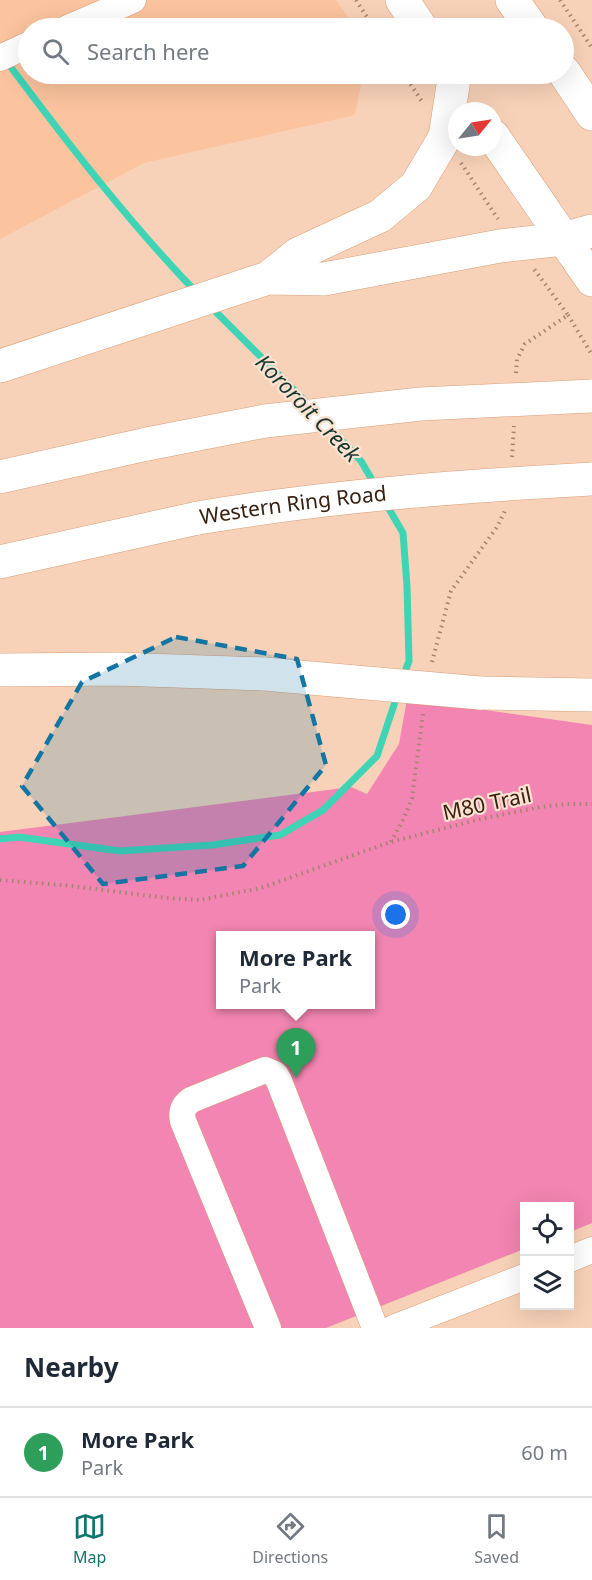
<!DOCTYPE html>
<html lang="en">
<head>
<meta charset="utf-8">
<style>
	:root { --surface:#fff; --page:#f2f2f3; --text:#1f2937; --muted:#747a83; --line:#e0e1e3; --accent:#0f766e }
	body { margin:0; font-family:"Noto Sans",sans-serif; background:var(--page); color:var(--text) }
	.controls { position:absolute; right:18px; bottom:18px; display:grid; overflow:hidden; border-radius:0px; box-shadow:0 6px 24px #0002 }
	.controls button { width:54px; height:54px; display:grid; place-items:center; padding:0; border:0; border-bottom:2px solid var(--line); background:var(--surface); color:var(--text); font:30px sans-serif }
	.compass { position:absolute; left:448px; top:102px; width:54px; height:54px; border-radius:50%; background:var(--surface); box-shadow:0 6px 24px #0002; rotate:60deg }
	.you { position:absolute; left:396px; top:915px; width:21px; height:21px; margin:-15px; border:4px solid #fff; border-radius:50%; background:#1a73e8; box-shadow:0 0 0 9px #1a73e833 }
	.badge { display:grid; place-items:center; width:39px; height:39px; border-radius:50%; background:var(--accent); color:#fff; font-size:20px; font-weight:700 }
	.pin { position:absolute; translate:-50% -50px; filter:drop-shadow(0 2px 3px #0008) }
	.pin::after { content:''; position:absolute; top:32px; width:21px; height:18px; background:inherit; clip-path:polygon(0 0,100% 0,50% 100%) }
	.popup { position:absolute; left:216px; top:931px; width:159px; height:78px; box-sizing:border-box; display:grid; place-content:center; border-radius:0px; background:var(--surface); filter:drop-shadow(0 2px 4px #0005); font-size:20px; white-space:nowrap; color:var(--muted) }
	.popup b { font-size:22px; color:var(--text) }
	.popup::after { content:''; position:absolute; left:50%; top:100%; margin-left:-12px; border:12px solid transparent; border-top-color:var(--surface) }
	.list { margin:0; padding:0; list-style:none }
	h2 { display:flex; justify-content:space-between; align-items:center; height:78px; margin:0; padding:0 24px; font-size:26px }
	h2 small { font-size:20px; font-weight:400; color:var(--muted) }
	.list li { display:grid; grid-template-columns:39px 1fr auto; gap:18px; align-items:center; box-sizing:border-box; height:90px; padding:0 24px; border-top:2px solid var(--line) }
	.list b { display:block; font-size:22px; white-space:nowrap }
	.list p { margin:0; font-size:20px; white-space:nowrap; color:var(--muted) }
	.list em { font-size:20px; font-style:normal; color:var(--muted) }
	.icon { flex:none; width:33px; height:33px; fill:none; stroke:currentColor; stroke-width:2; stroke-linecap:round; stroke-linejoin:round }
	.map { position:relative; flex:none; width:592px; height:1328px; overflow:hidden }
	.search { position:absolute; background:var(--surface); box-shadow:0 6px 24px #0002; left:18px; right:18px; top:18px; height:66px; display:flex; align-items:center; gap:15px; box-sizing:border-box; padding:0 21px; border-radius:33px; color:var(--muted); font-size:22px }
	.sheet { height:168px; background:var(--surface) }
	nav { display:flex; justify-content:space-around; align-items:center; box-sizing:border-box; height:84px; border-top:2px solid var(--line); background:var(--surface); font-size:16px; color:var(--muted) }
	nav a { display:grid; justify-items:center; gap:3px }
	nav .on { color:var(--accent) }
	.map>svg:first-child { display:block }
</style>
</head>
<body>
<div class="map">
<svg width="592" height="1328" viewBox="0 0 592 1328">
	<rect width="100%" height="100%" fill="#f8d2b8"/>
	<path fill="#fbc39e" d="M 0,0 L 336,0 L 356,28 L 28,28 L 28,74 L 363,74 L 355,115 L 144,163 L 0,239 Z"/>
	<path fill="#f285b1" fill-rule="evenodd" d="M 407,699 L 592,725 L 592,1223 L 570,1232 L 570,1206 L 524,1206 L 524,1249 L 326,1328 L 0,1328 L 0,832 L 351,787 L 367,794 L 399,744 ZM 221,936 L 371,936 L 371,1004 L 221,1004 Z"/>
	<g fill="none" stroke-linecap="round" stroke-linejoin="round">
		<path stroke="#3ed4b5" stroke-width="7" d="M 7,62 C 66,141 127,220 196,292
			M 210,306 L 310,406
			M 326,423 L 361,461 L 375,485
			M 385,502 L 403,533 L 407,586 L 409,661 L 403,677
			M 0,839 L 19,837 L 120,851 L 212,845 L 280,835 L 323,810 L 377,756 L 398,693"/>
		<g stroke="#db9e75" stroke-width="27">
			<path id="minor" d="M 68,28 L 133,0
				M 0,58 L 28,45
				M 570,1259 L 592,1250
				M 268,1328 L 183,1121 C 181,1111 183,1106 191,1100 L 265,1070 L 275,1074 L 279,1081 L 375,1328
				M 393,1328 L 524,1277"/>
		</g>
		<g stroke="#db9e75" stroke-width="34">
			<path id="highway" d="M 402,0 L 421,28
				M 512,0 L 532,28
				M 564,72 L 592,114
				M 493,136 L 592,280
				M 268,278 L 298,254 L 380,216 L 416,186 L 445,137 L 454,79
				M 0,366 L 268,278 L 324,279 L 500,246 L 563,239 L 592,231
				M 0,477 L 147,444
				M 0,562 L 198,518
				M 0,670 L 117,669 L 265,674
				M 480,693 L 592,695"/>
		</g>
		<path stroke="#a4846e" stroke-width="4" stroke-dasharray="1.5 4.5" stroke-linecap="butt" d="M 356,0 L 374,28
			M 560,0 L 592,48
			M 404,74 L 423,103
			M 461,163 L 498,219
			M 568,315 L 592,355
			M 516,373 L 517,359 L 525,344 L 568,315 L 534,269
			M 512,457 L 514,426
			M 432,662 L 451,591 L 497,527 L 505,511
			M 391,842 L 404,818 L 412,798 L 423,714
			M 0,880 L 72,886 L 167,898 L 200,900 L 261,888 L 391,842 L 476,820 L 540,807 L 566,804 L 592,804"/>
		<use href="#minor" stroke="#fff" stroke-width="26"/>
		<use href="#highway" stroke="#fff" stroke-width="33"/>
		<g stroke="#db9e75" stroke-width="34" stroke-linecap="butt">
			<g id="highway-bridge">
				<path d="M 147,444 L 265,421 L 421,404 L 592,396"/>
				<path id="s1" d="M 198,518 C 328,496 461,486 592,479"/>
				<path d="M 265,674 L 480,693"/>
			</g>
		</g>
		<use href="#highway-bridge" stroke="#fff" stroke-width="33"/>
	</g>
	<path fill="#1275a2" fill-opacity="0.2" stroke="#1275a2" stroke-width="4.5" stroke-dasharray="12 8" stroke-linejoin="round" d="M 176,637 L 297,659 L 326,765 L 243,866 L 103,884 L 22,786 L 82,682 Z"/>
	<g text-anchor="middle" stroke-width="4.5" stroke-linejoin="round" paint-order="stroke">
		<g font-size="21" fill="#382110" stroke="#fce2d1">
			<text dy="7" stroke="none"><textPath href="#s1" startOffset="96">Western Ring Road</textPath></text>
			<text transform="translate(487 804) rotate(-12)" y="7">M80 Trail</text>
		</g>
		<g font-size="22" font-style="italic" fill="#18362e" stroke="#fce2d1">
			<text transform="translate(308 408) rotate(46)" y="8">Kororoit Creek</text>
		</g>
	</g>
</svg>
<div class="controls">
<button><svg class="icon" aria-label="locate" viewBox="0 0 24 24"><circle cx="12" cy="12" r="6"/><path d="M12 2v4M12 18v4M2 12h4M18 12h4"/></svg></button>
<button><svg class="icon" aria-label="layers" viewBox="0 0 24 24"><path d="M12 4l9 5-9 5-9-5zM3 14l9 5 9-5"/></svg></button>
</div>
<svg class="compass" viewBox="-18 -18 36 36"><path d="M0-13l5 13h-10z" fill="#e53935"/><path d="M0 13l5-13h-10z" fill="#747a83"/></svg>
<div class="you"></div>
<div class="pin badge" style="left:296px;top:1078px;background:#2e9e5b">1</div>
<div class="popup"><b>More Park</b>Park</div>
<div class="search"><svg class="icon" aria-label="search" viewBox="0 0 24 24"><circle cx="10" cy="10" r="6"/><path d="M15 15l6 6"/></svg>Search here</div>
</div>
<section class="sheet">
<h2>Nearby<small></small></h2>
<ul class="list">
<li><span class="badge" style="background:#2e9e5b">1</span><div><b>More Park</b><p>Park</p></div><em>60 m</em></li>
</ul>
</section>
<nav>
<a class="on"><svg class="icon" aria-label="map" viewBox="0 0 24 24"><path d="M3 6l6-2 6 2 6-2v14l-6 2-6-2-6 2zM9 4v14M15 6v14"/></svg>Map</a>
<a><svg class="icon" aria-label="directions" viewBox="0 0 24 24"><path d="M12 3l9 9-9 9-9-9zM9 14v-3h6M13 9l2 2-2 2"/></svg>Directions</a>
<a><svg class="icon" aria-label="saved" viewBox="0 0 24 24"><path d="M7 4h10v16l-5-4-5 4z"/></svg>Saved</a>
</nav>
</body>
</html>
